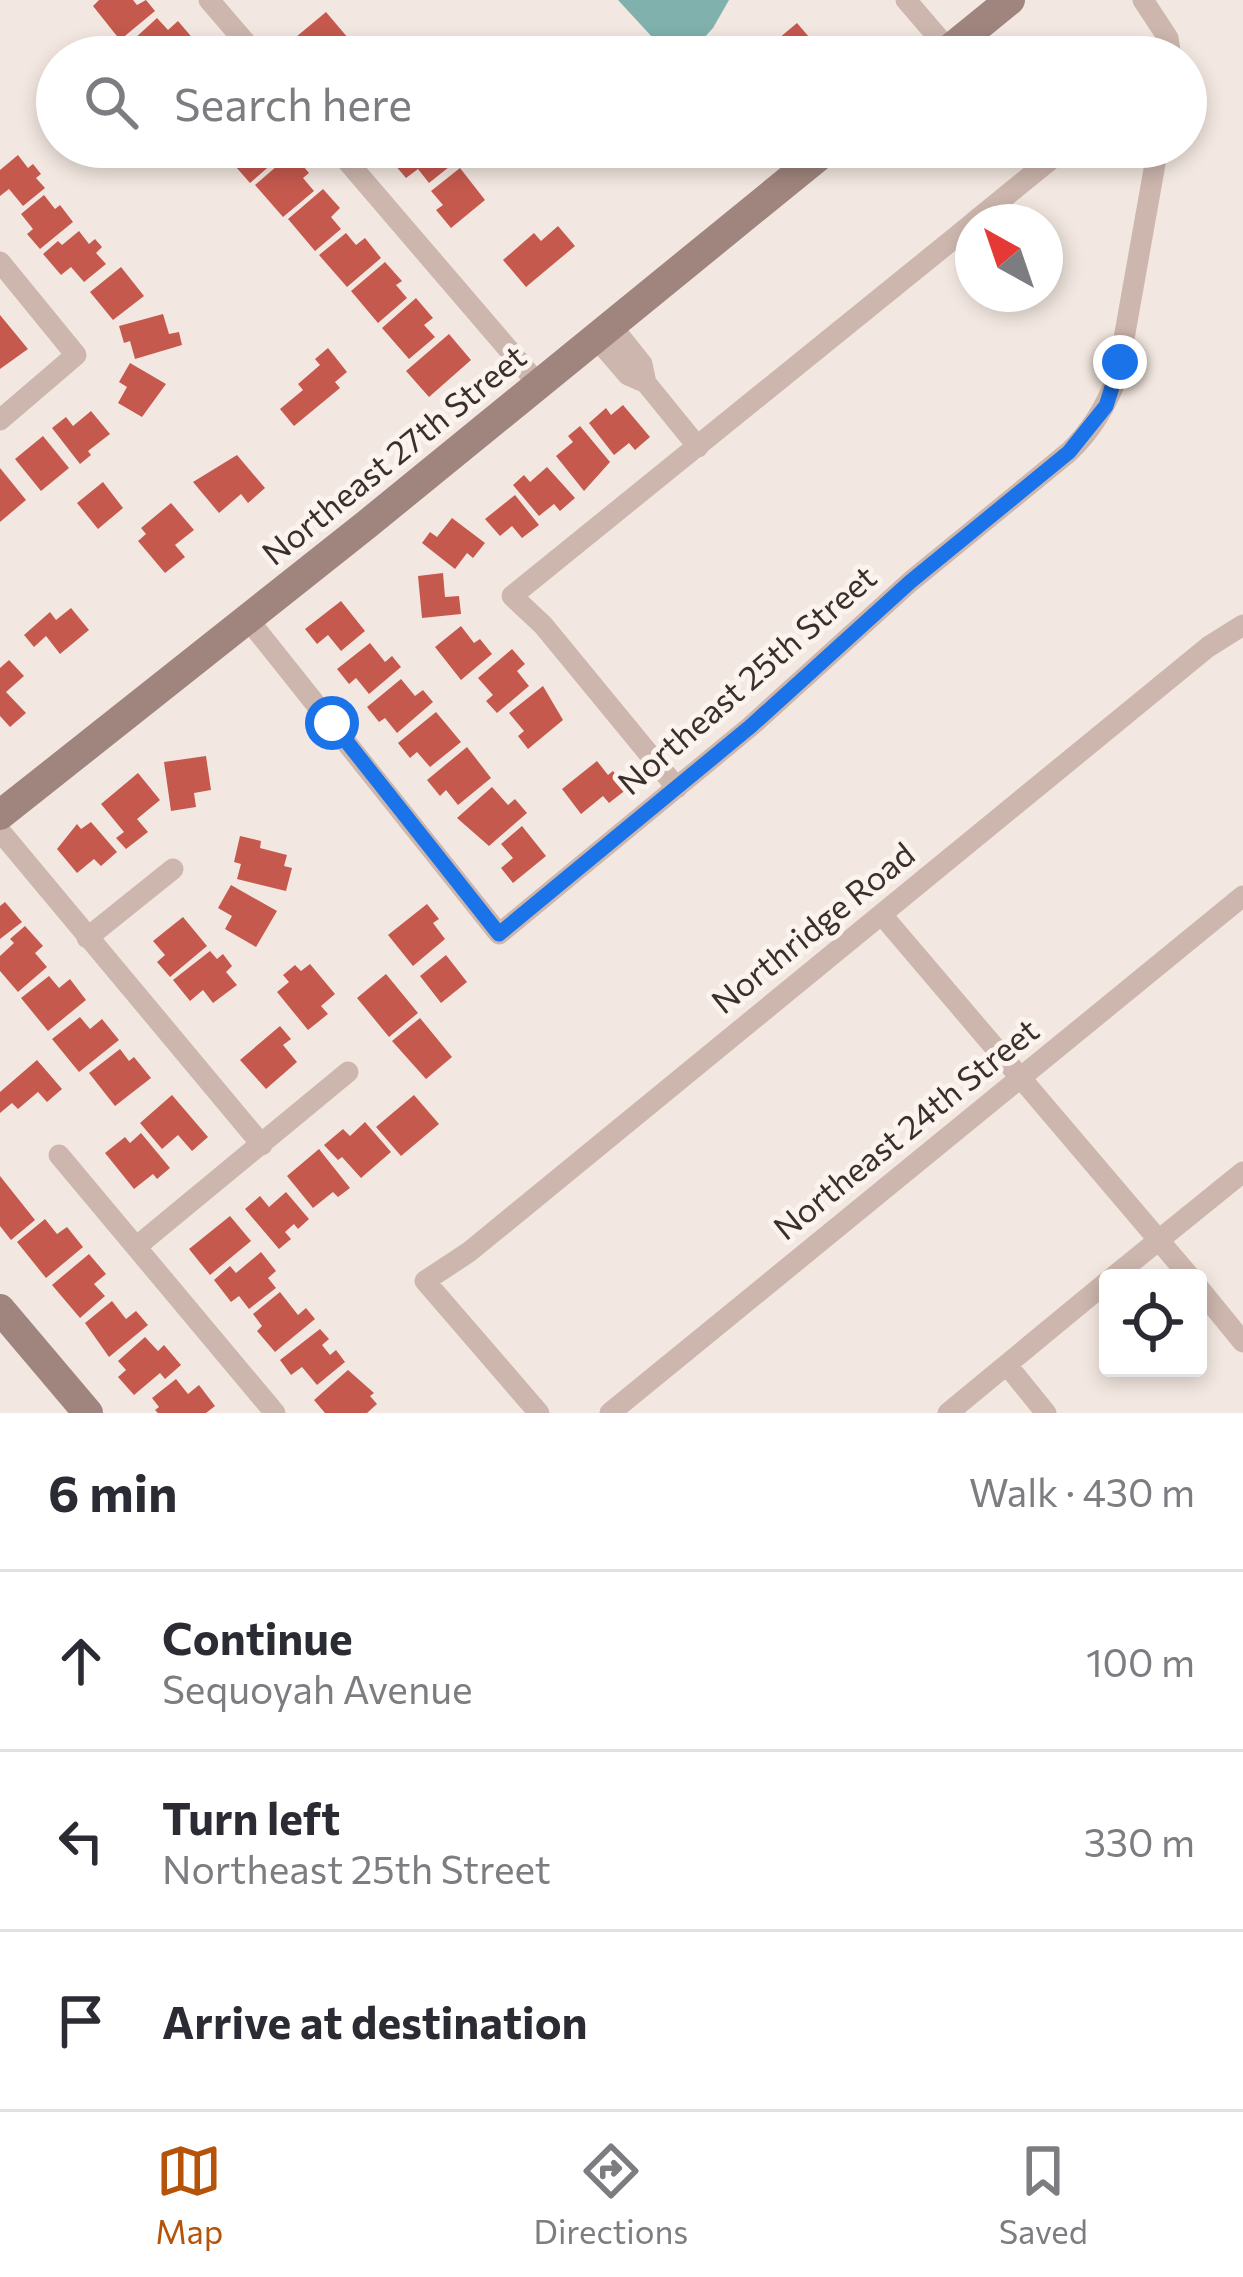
<!DOCTYPE html>
<html lang="en">
<head>
<meta charset="utf-8">
<style>
	:root { --surface:#fff; --page:#f7f7f7; --text:#2b2b33; --muted:#7c7c81; --line:#e1e1e2; --accent:#b45309 }
	body { margin:0; font-family:Commissioner,sans-serif; background:var(--page); color:var(--text) }
	.controls { position:absolute; right:36px; bottom:36px; display:grid; overflow:hidden; border-radius:12px; box-shadow:0 6px 18px #0003 }
	.controls button { width:108px; height:108px; display:grid; place-items:center; padding:0; border:0; border-bottom:3px solid var(--line); background:var(--surface); color:var(--text); font:60px sans-serif }
	.compass { position:absolute; left:955px; top:204px; width:108px; height:108px; border-radius:50%; background:var(--surface); box-shadow:0 6px 18px #0003; rotate:320deg }
	.stop { position:absolute; width:36px; height:36px; margin:-27px; border:9px solid #1a73e8; border-radius:50%; background:#fff }
	.stop.end { background:#1a73e8; border-color:#fff; box-shadow:0 3px 12px #0008 }
	.list { margin:0; padding:0; list-style:none }
	h2 { display:flex; justify-content:space-between; align-items:center; height:156px; margin:0; padding:0 48px; font-size:51px }
	h2 small { font-size:39px; font-weight:400; color:var(--muted) }
	.list li { display:grid; grid-template-columns:78px 1fr auto; gap:36px; align-items:center; box-sizing:border-box; height:180px; padding:0 48px; border-top:3px solid var(--line) }
	.list b { display:block; font-size:45px; white-space:nowrap }
	.list p { margin:0; font-size:39px; white-space:nowrap; color:var(--muted) }
	.list em { font-size:39px; font-style:normal; color:var(--muted) }
	.icon { flex:none; width:66px; height:66px; fill:none; stroke:currentColor; stroke-width:2; stroke-linecap:round; stroke-linejoin:round }
	.map { position:relative; flex:none; width:1243px; height:1413px; overflow:hidden }
	.search { position:absolute; background:var(--surface); box-shadow:0 6px 18px #0003; left:36px; right:36px; top:36px; height:132px; display:flex; align-items:center; gap:30px; box-sizing:border-box; padding:0 42px; border-radius:66px; color:var(--muted); font-size:45px }
	.sheet { height:696px; background:var(--surface) }
	nav { display:flex; justify-content:space-around; align-items:center; box-sizing:border-box; height:168px; border-top:3px solid var(--line); background:var(--surface); font-size:33px; color:var(--muted) }
	nav a { display:grid; justify-items:center; gap:6px }
	nav .on { color:var(--accent) }
	.map>svg:first-child { display:block }
</style>
</head>
<body>
<div class="map">
<svg width="1243" height="1413" viewBox="0 0 1243 1413">
	<rect width="100%" height="100%" fill="#f3e8e1"/>
	<path fill="#80b1ac" d="M 618,0 L 729,0 L 713,28 L 690,53 L 665,51 Z"/>
	<path fill="#c5594e" d="M 99,0 L 133,0 L 137,5 L 146,0 L 155,11 L 120,40 L 93,6 Z
		M 326,12 L 354,45 L 340,57 L 303,57 L 290,42 Z
		M 157,18 L 168,30 L 178,21 L 195,41 L 177,57 L 148,57 L 133,40 Z
		M 797,23 L 822,52 L 822,57 L 772,57 L 766,49 Z
		M 227,147 L 287,147 L 289,149 L 250,183 L 222,151 Z
		M 403,147 L 441,147 L 454,163 L 429,183 L 418,169 L 406,178 L 389,158 Z
		M 292,153 L 309,173 L 303,178 L 314,191 L 283,217 L 255,185 Z
		M 18,155 L 28,168 L 33,164 L 41,174 L 36,178 L 45,188 L 23,206 L 9,189 L 0,196 L 0,170 Z
		M 460,168 L 485,200 L 451,228 L 436,210 L 443,205 L 431,191 Z
		M 323,189 L 340,208 L 331,217 L 341,229 L 315,251 L 288,219 Z
		M 44,195 L 55,209 L 60,205 L 73,222 L 40,249 L 27,234 L 33,229 L 21,214 Z
		M 558,226 L 575,246 L 526,287 L 503,260 L 534,233 L 541,241 Z
		M 79,231 L 89,244 L 95,239 L 102,247 L 96,253 L 106,264 L 84,282 L 71,267 L 61,275 L 43,254 L 58,241 L 62,245 Z
		M 346,233 L 356,245 L 365,238 L 381,258 L 347,287 L 319,255 Z
		M 385,262 L 402,281 L 396,285 L 407,298 L 378,323 L 351,291 Z
		M 121,267 L 144,296 L 113,320 L 90,292 Z
		M 416,298 L 433,318 L 424,325 L 435,337 L 409,359 L 382,328 Z
		M 163,314 L 169,334 L 179,332 L 182,345 L 135,359 L 130,341 L 124,343 L 119,326 Z
		M 0,315 L 28,349 L 0,369 Z
		M 449,334 L 471,360 L 429,397 L 406,371 Z
		M 328,348 L 347,372 L 335,382 L 340,388 L 294,426 L 280,409 L 303,390 L 298,384 L 320,365 L 315,359 Z
		M 130,363 L 166,384 L 142,417 L 118,403 L 127,387 L 119,382 Z
		M 623,405 L 650,437 L 635,450 L 629,443 L 614,455 L 589,423 L 606,408 L 611,415 Z
		M 91,411 L 110,434 L 88,451 L 91,455 L 80,464 L 52,428 L 66,417 L 73,426 Z
		M 580,426 L 610,462 L 584,491 L 556,456 L 573,442 L 568,436 Z
		M 43,436 L 69,468 L 41,491 L 15,459 Z
		M 237,455 L 265,488 L 248,503 L 241,494 L 219,513 L 193,482 Z
		M 547,467 L 575,498 L 560,511 L 554,504 L 539,516 L 513,485 L 524,475 L 530,482 Z
		M 0,468 L 26,500 L 0,522 Z
		M 103,482 L 123,508 L 98,529 L 77,503 Z
		M 515,495 L 539,525 L 522,538 L 512,526 L 500,536 L 485,519 Z
		M 171,503 L 194,530 L 175,545 L 185,557 L 165,573 L 138,541 L 146,534 L 141,528 Z
		M 452,518 L 485,543 L 473,558 L 467,553 L 455,569 L 422,543 L 430,532 L 437,537 Z
		M 443,573 L 445,597 L 459,596 L 461,614 L 422,618 L 418,576 Z
		M 341,601 L 365,631 L 341,651 L 328,635 L 317,644 L 305,629 Z
		M 71,608 L 89,630 L 60,654 L 46,636 L 34,647 L 24,635 L 50,612 L 56,620 Z
		M 461,626 L 474,643 L 480,639 L 492,654 L 461,680 L 435,647 Z
		M 370,643 L 385,662 L 392,656 L 401,667 L 369,694 L 356,678 L 349,684 L 337,669 Z
		M 512,649 L 525,664 L 517,671 L 529,686 L 497,713 L 486,701 L 493,695 L 478,678 Z
		M 9,660 L 24,676 L 6,692 L 26,713 L 10,727 L 0,716 L 0,668 Z
		M 401,679 L 415,696 L 423,690 L 433,702 L 397,733 L 385,718 L 379,722 L 367,707 Z
		M 543,686 L 563,720 L 528,749 L 518,736 L 524,731 L 509,713 Z
		M 436,712 L 461,742 L 430,767 L 417,752 L 410,758 L 398,743 Z
		M 467,747 L 491,778 L 458,805 L 446,790 L 440,796 L 427,780 Z
		M 206,756 L 211,790 L 194,793 L 196,807 L 171,811 L 164,762 Z
		M 597,761 L 608,775 L 613,771 L 627,789 L 609,803 L 603,796 L 581,814 L 562,789 Z
		M 138,773 L 160,800 L 137,819 L 148,832 L 126,849 L 116,838 L 124,832 L 101,804 Z
		M 492,787 L 508,805 L 515,799 L 527,813 L 489,846 L 457,818 Z
		M 91,822 L 117,852 L 101,866 L 94,859 L 77,873 L 57,849 L 77,824 L 81,829 Z
		M 522,826 L 546,856 L 513,883 L 501,868 L 513,858 L 501,844 Z
		M 240,836 L 261,841 L 260,848 L 287,855 L 284,866 L 292,868 L 286,891 L 237,879 L 241,864 L 234,862 Z
		M 231,885 L 277,911 L 256,947 L 225,929 L 232,916 L 218,908 Z
		M 5,902 L 22,922 L 0,939 L 0,906 Z
		M 427,904 L 439,919 L 433,923 L 445,939 L 413,966 L 388,935 Z
		M 183,917 L 207,946 L 170,977 L 157,962 L 165,955 L 153,941 Z
		M 25,926 L 43,946 L 35,953 L 47,967 L 18,992 L 0,971 L 0,956 L 14,943 L 10,939 Z
		M 210,951 L 217,959 L 223,954 L 232,966 L 226,972 L 237,985 L 213,1003 L 203,990 L 190,1001 L 173,980 Z
		M 446,955 L 467,982 L 441,1003 L 420,976 Z
		M 310,964 L 335,994 L 321,1006 L 328,1014 L 308,1030 L 277,992 L 289,982 L 283,975 L 295,965 L 301,971 Z
		M 386,974 L 418,1013 L 389,1037 L 357,998 Z
		M 49,976 L 59,988 L 70,979 L 86,1000 L 48,1031 L 21,998 Z
		M 80,1017 L 90,1029 L 102,1019 L 119,1040 L 79,1072 L 52,1039 Z
		M 420,1018 L 452,1057 L 426,1079 L 392,1041 Z
		M 280,1026 L 291,1039 L 283,1045 L 297,1062 L 266,1089 L 240,1060 Z
		M 120,1049 L 129,1061 L 134,1057 L 151,1078 L 115,1106 L 89,1073 Z
		M 37,1060 L 62,1089 L 47,1102 L 38,1092 L 18,1109 L 12,1103 L 0,1113 L 0,1092 Z
		M 172,1095 L 208,1137 L 192,1151 L 178,1135 L 162,1149 L 140,1123 Z
		M 414,1095 L 439,1124 L 401,1156 L 376,1127 Z
		M 365,1122 L 391,1152 L 361,1178 L 342,1157 L 338,1160 L 324,1145 L 343,1129 L 350,1136 Z
		M 141,1133 L 170,1168 L 157,1179 L 153,1174 L 134,1189 L 105,1153 L 125,1137 L 130,1143 Z
		M 319,1149 L 350,1188 L 338,1197 L 333,1192 L 313,1208 L 287,1176 Z
		M 0,1176 L 35,1220 L 11,1240 L 0,1226 Z
		M 286,1192 L 309,1219 L 298,1229 L 294,1224 L 285,1232 L 291,1239 L 279,1249 L 245,1209 L 260,1196 L 269,1207 Z
		M 230,1216 L 251,1241 L 210,1275 L 189,1249 Z
		M 45,1219 L 57,1234 L 67,1227 L 83,1247 L 46,1278 L 17,1242 Z
		M 261,1252 L 276,1271 L 268,1278 L 276,1288 L 249,1309 L 239,1296 L 231,1302 L 214,1280 L 230,1266 L 236,1273 Z
		M 89,1254 L 106,1274 L 94,1284 L 105,1296 L 80,1318 L 52,1285 Z
		M 280,1292 L 298,1315 L 306,1308 L 315,1319 L 275,1352 L 257,1331 L 262,1326 L 253,1314 Z
		M 112,1301 L 126,1319 L 136,1311 L 148,1325 L 109,1357 L 85,1323 Z
		M 320,1329 L 329,1339 L 322,1345 L 330,1355 L 336,1350 L 345,1362 L 317,1385 L 302,1367 L 291,1375 L 280,1360 Z
		M 145,1337 L 158,1351 L 164,1345 L 181,1365 L 165,1379 L 160,1373 L 134,1395 L 118,1377 L 126,1370 L 118,1361 Z
		M 348,1370 L 374,1393 L 370,1396 L 377,1404 L 367,1413 L 325,1413 L 314,1400 Z
		M 176,1379 L 188,1394 L 199,1385 L 215,1406 L 206,1413 L 158,1413 L 155,1410 L 159,1407 L 152,1398 Z"/>
	<g fill="none" stroke-linecap="round" stroke-linejoin="round">
		<path stroke="#ccb6ad" stroke-width="21" d="M 209,0 L 258,57
			M 906,0 L 949,50
			M 1143,0 L 1168,38 L 1171,57
			M 335,147 L 539,385
			M 974,222 L 1066,147
			M 0,262 L 76,355 L 0,420
			M 611,325 L 642,364 L 646,383
			M 596,338 L 628,375 L 646,383 L 698,447
			M 247,618 L 499,934 L 751,726 L 910,582 L 1069,452 C 1092,430 1105,407 1117,378 L 1158,147
			M 677,788 L 543,625 L 512,596 L 973,223
			M 0,831 L 262,1145
			M 882,915 L 1191,1278
			M 87,938 L 173,869
			M 59,1155 L 275,1413
			M 136,1247 L 348,1072
			M 1112,1278 L 1243,1172
			M 1198,1287 L 1243,1342
			M 1007,1365 L 1046,1413
			M 539,1413 L 425,1281 L 469,1252 L 1208,647 L 1243,625
			M 610,1413 L 1243,896
			M 948,1413 L 1108,1281"/>
		<path stroke="#a0857e" stroke-width="30" d="M 940,57 L 1010,0
			M 0,815 L 366,525 L 830,147
			M 0,1309 L 88,1413"/>
	</g>
	<g fill="none" stroke-linecap="round" stroke-linejoin="round">
		<path stroke="#1a73e8" stroke-width="15" d="M 332,723 L 499,934 L 751,726 L 910,582 L 1069,452 L 1106,406 L 1120,362"/>
	</g>
	<g text-anchor="middle" stroke-width="10" stroke-linejoin="round" paint-order="stroke">
		<g font-size="33" fill="#3b2e2b" stroke="#fbf3ee">
			<text transform="translate(394 455) rotate(-39)" y="12">Northeast 27th Street</text>
			<text transform="translate(747 680) rotate(-41)" y="12">Northeast 25th Street</text>
			<text transform="translate(813 928) rotate(-39)" y="12">Northridge Road</text>
			<text transform="translate(906 1129) rotate(-39)" y="12">Northeast 24th Street</text>
		</g>
	</g>
</svg>
<div class="controls">
<button><svg class="icon" aria-label="locate" viewBox="0 0 24 24"><circle cx="12" cy="12" r="6"/><path d="M12 2v4M12 18v4M2 12h4M18 12h4"/></svg></button>
</div>
<svg class="compass" viewBox="-18 -18 36 36"><path d="M0-13l5 13h-10z" fill="#e53935"/><path d="M0 13l5-13h-10z" fill="#7c7c81"/></svg>
<div class="stop" style="left:332px;top:723px"></div>
<div class="stop end" style="left:1120px;top:362px"></div>
<div class="search"><svg class="icon" aria-label="search" viewBox="0 0 24 24"><circle cx="10" cy="10" r="6"/><path d="M15 15l6 6"/></svg>Search here</div>
</div>
<section class="sheet">
<h2>6 min<small>Walk · 430 m</small></h2>
<ul class="list">
<li><svg class="icon" aria-label="ahead" viewBox="0 0 24 24"><path d="M12 20V5M6 11l6-6 6 6"/></svg><div><b>Continue</b><p>Sequoyah Avenue</p></div><em>100 m</em></li>
<li><svg class="icon" aria-label="left" viewBox="0 0 24 24"><path d="M17 20v-9H6M10 6l-5 5 5 5"/></svg><div><b>Turn left</b><p>Northeast 25th Street</p></div><em>330 m</em></li>
<li><svg class="icon" aria-label="arrive" viewBox="0 0 24 24"><path d="M6 21V4h12l-3 4 3 4H6"/></svg><div><b>Arrive at destination</b></div></li>
</ul>
</section>
<nav>
<a class="on"><svg class="icon" aria-label="map" viewBox="0 0 24 24"><path d="M3 6l6-2 6 2 6-2v14l-6 2-6-2-6 2zM9 4v14M15 6v14"/></svg>Map</a>
<a><svg class="icon" aria-label="directions" viewBox="0 0 24 24"><path d="M12 3l9 9-9 9-9-9zM9 14v-3h6M13 9l2 2-2 2"/></svg>Directions</a>
<a><svg class="icon" aria-label="saved" viewBox="0 0 24 24"><path d="M7 4h10v16l-5-4-5 4z"/></svg>Saved</a>
</nav>
</body>
</html>
